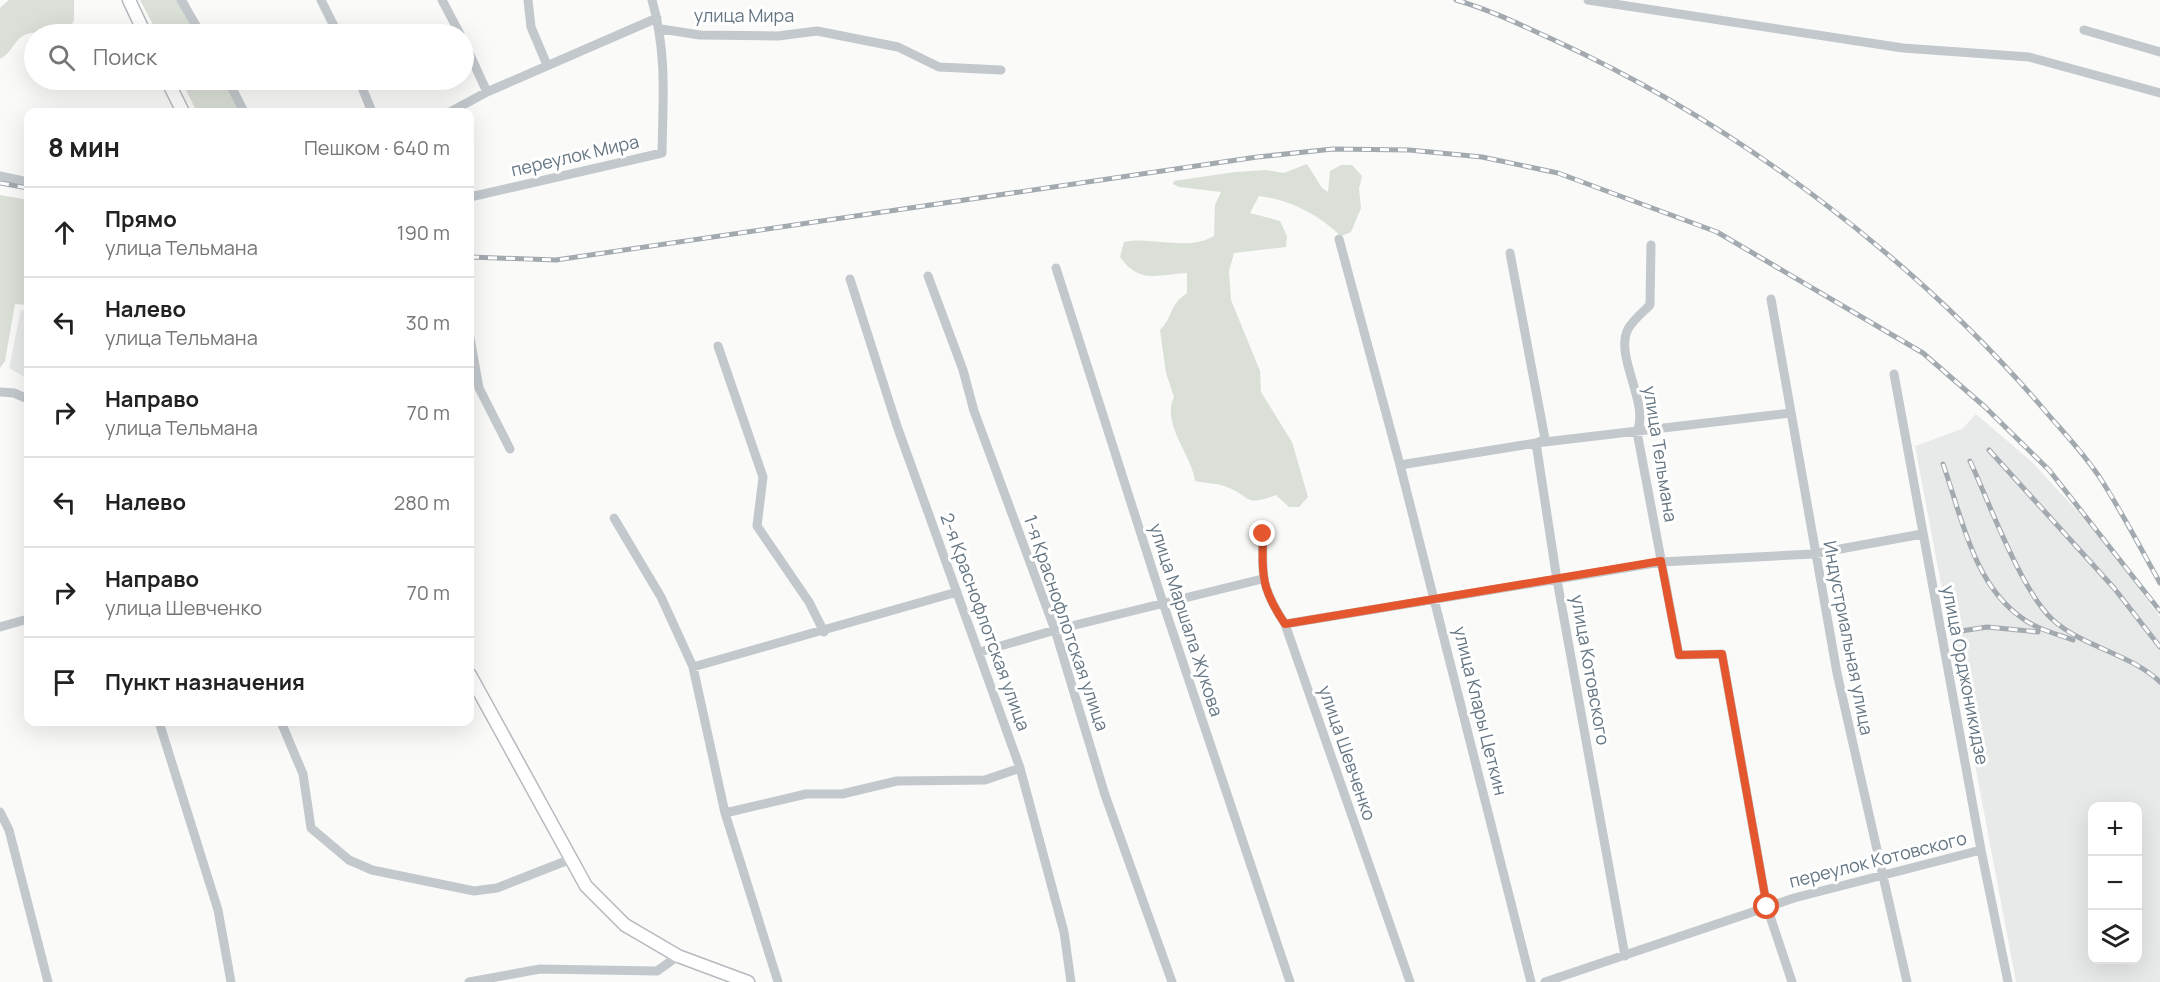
<!DOCTYPE html>
<html lang="ru">
<head>
<meta charset="utf-8">
<style>
	:root { --surface:#fff; --page:#f2f2f2; --text:#222; --muted:#767676; --line:#e0e0e0 }
	body { margin:0; font-family:Manrope,sans-serif; background:var(--page); color:var(--text) }
	.controls { position:absolute; right:18px; bottom:18px; display:grid; overflow:hidden; border-radius:12px; box-shadow:0 6px 24px #0002 }
	.controls button { width:54px; height:54px; display:grid; place-items:center; padding:0; border:0; border-bottom:2px solid var(--line); background:var(--surface); color:var(--text); font:30px sans-serif }
	.stop { position:absolute; width:18px; height:18px; margin:-14px; border:4px solid #e4572e; border-radius:50%; background:#fff }
	.stop.end { background:#e4572e; border-color:#fff; box-shadow:0 2px 6px #0008 }
	.list { margin:0; padding:0; list-style:none }
	h2 { display:flex; justify-content:space-between; align-items:center; height:78px; margin:0; padding:0 24px; font-size:26px }
	h2 small { font-size:20px; font-weight:400; color:var(--muted) }
	.list li { display:grid; grid-template-columns:39px 1fr auto; gap:18px; align-items:center; box-sizing:border-box; height:90px; padding:0 24px; border-top:2px solid var(--line) }
	.list b { display:block; font-size:22px; white-space:nowrap }
	.list p { margin:0; font-size:20px; white-space:nowrap; color:var(--muted) }
	.list em { font-size:20px; font-style:normal; color:var(--muted) }
	.icon { flex:none; width:33px; height:33px; fill:none; stroke:currentColor; stroke-width:2; stroke-linecap:round; stroke-linejoin:round }
	.map { position:relative; flex:none; width:2160px; height:982px; overflow:hidden }
	.search { position:absolute; background:var(--surface); box-shadow:0 6px 24px #0002; left:24px; top:24px; width:450px; height:66px; display:flex; align-items:center; gap:15px; box-sizing:border-box; padding:0 21px; border-radius:33px; color:var(--muted); font-size:22px }
	.panel { position:absolute; background:var(--surface); box-shadow:0 6px 24px #0002; left:24px; top:108px; width:450px; height:618px; border-radius:12px }
	.map>svg:first-child { display:block }
</style>
</head>
<body>
<div class="map">
<svg width="2160" height="982" viewBox="0 0 2160 982">
	<rect width="100%" height="100%" fill="#fafaf8"/>
	<path fill="#e8e9e9" fill-rule="evenodd" d="M 21,310 L 28,311 L 28,379 L 9,368 Z
		M 1976,414 L 2033,463 L 2098,534 L 2160,617 L 2160,982 L 2016,982 L 1915,446 L 1962,429 ZM 2092,806 L 2138,806 L 2138,960 L 2092,960 Z"/>
	<path fill="#dadfd7" d="M 9,0 L 74,0 L 74,20 L 68,34 C 54,35 31,28 20,38 C 12,45 11,53 0,59 L 0,8 Z
		M 140,0 L 187,0 L 204,34 L 158,34 Z
		M 181,80 L 225,80 L 241,112 L 197,112 Z
		M 1307,164 L 1322,188 L 1328,192 L 1330,171 L 1341,165 L 1352,165 L 1362,176 L 1359,189 L 1361,208 L 1351,232 L 1341,236 C 1317,214 1291,200 1259,196 L 1250,213 L 1280,221 L 1287,236 L 1286,247 L 1234,253 L 1229,271 L 1231,300 L 1260,371 L 1261,392 L 1292,442 L 1308,497 L 1299,507 L 1289,507 L 1276,495 C 1241,508 1252,495 1224,486 C 1215,483 1205,483 1195,481 C 1192,455 1161,424 1174,397 L 1166,373 L 1160,330 C 1174,316 1168,306 1187,293 L 1187,273 C 1158,274 1140,285 1120,257 L 1124,242 C 1152,236 1187,252 1214,236 L 1215,205 L 1221,192 L 1179,187 L 1173,184 L 1174,181 L 1235,172 L 1266,170 L 1284,173 Z
		M 0,195 L 28,200 L 28,305 L 15,304 L 5,361 L 0,368 Z"/>
	<g fill="none" stroke-linecap="round" stroke-linejoin="round">
		<g stroke="#b5babe" stroke-width="15">
			<path id="major" d="M 129,0 L 145,34
				M 167,80 L 183,112
				M 470,675 L 586,886 L 625,925 L 678,956 L 748,982"/>
		</g>
		<path stroke="#c3c8cc" stroke-width="9" d="M 181,0 L 201,34
			M 321,0 L 338,34
			M 442,0 L 460,34
			M 528,0 L 531,27 L 547,65
			M 1588,0 L 1903,48 L 2029,57 L 2160,93
			M 661,29 L 700,35 L 778,36 L 817,31 L 898,47 L 939,67 L 1001,70
			M 2084,30 L 2160,52
			M 464,42 L 487,92
			M 228,80 L 244,112
			M 359,80 L 372,112
			M 450,112 L 487,92 L 657,18
			M 0,176 L 28,182
			M 470,197 L 662,153 C 663,98 667,53 652,0
			M 1339,239 L 1400,465 L 1531,982
			M 1651,245 L 1650,305 C 1643,312 1633,320 1628,329 C 1614,356 1650,404 1637,432 L 1679,655 L 1722,654 L 1767,907 L 1792,982
			M 1510,253 L 1545,439 L 1536,443 L 1557,580 L 1625,956
			M 1056,268 L 1163,603 L 1290,982
			M 928,276 L 963,370 L 974,411 L 1055,630 L 1105,795 L 1172,982
			M 850,279 L 897,426 L 1020,768 L 1064,932 L 1071,982
			M 1771,299 L 1837,673 L 1907,982
			M 470,338 L 479,388 L 510,449
			M 718,346 L 763,477 L 757,526 L 809,602 L 824,632
			M 1894,374 L 1981,850 L 2008,982
			M 0,392 L 14,393 L 28,399
			M 1400,465 L 1536,443 L 1790,413
			M 614,518 L 661,597 L 693,667 L 725,813 L 778,982
			M 1263,534 C 1262,576 1261,588 1285,624 L 1410,982
			M 1285,624 L 1661,562 L 1813,554 L 1922,534
			M 0,627 L 28,619
			M 980,652 L 1055,630 L 1262,579
			M 693,667 L 957,592
			M 159,722 L 218,910 L 231,982
			M 281,722 L 303,774 L 311,828 L 349,860 L 372,870 L 474,891 L 497,888 L 571,859
			M 0,812 L 9,830 L 48,982
			M 725,813 L 806,794 L 842,794 L 897,781 L 985,780 L 1020,768
			M 469,982 L 540,969 L 657,971 L 678,956
			M 1545,982 L 1794,898 L 1981,850"/>
		<use href="#major" stroke="#fff" stroke-width="12"/>
		<g stroke="#a2aab0" stroke-width="5">
			<path id="rail" d="M 1456,0 C 1491,10 1523,26 1556,41 C 1737,124 1917,260 2046,412 C 2065,434 2086,456 2102,481 C 2123,514 2141,549 2160,583
				M 0,183 L 28,188
				M 470,257 L 556,260 L 1257,157 L 1333,149 L 1409,150 L 1482,157 L 1558,173 L 1717,232 L 1923,353 L 1985,407 L 2049,470 L 2160,611
				M 1989,450 L 2114,588 L 2160,647
				M 1970,461 C 1989,502 2021,591 2053,620 C 2083,647 2131,654 2160,682
				M 1943,464 C 1962,517 1973,584 2022,618 C 2036,629 2057,634 2073,640
				M 1955,632 L 1987,627 L 2038,632"/>
		</g>
		<use href="#rail" stroke="#fff" stroke-width="3" stroke-dasharray="9" stroke-linecap="butt"/>
	</g>
	<g fill="none" stroke-linecap="round" stroke-linejoin="round">
		<path stroke="#e4572e" stroke-width="8" d="M 1263,534 C 1262,576 1261,588 1285,624 L 1661,561 L 1679,655 L 1722,654 L 1767,907"/>
	</g>
	<g text-anchor="middle" stroke-width="6" stroke-linejoin="round" paint-order="stroke">
		<g font-size="18" fill="#657683" stroke="#fff">
			<text x="744" y="22">улица Мира</text>
			<text transform="translate(575 156) rotate(-13)" y="6">переулок Мира</text>
			<text transform="translate(1660 454) rotate(81)" y="6">улица Тельмана</text>
			<text transform="translate(1186 620) rotate(72)" y="6">улица Маршала Жукова</text>
			<text transform="translate(985 622) rotate(70)" y="6">2-я Краснофлотская улица</text>
			<text transform="translate(1066 623) rotate(71)" y="6">1-я Краснофлотская улица</text>
			<text transform="translate(1848 638) rotate(79)" y="6">Индустриальная улица</text>
			<text transform="translate(1590 670) rotate(80)" y="6">улица Котовского</text>
			<text transform="translate(1965 675) rotate(79)" y="6">улица Орджоникидзе</text>
			<text transform="translate(1480 711) rotate(76)" y="6">улица Клары Цеткин</text>
			<text transform="translate(1347 753) rotate(71)" y="6">улица Шевченко</text>
			<text transform="translate(1878 860) rotate(-14)" y="6">переулок Котовского</text>
		</g>
	</g>
</svg>
<div class="controls">
<button>+</button>
<button>−</button>
<button><svg class="icon" aria-label="layers" viewBox="0 0 24 24"><path d="M12 4l9 5-9 5-9-5zM3 14l9 5 9-5"/></svg></button>
</div>
<div class="stop" style="left:1767px;top:907px"></div>
<div class="stop end" style="left:1263px;top:534px"></div>
<div class="search"><svg class="icon" aria-label="search" viewBox="0 0 24 24"><circle cx="10" cy="10" r="6"/><path d="M15 15l6 6"/></svg>Поиск</div>
<section class="panel">
<h2>8 мин<small>Пешком · 640 m</small></h2>
<ul class="list">
<li><svg class="icon" aria-label="ahead" viewBox="0 0 24 24"><path d="M12 20V5M6 11l6-6 6 6"/></svg><div><b>Прямо</b><p>улица Тельмана</p></div><em>190 m</em></li>
<li><svg class="icon" aria-label="left" viewBox="0 0 24 24"><path d="M17 20v-9H6M10 6l-5 5 5 5"/></svg><div><b>Налево</b><p>улица Тельмана</p></div><em>30 m</em></li>
<li><svg class="icon" aria-label="right" viewBox="0 0 24 24"><path d="M7 20v-9h11M14 6l5 5-5 5"/></svg><div><b>Направо</b><p>улица Тельмана</p></div><em>70 m</em></li>
<li><svg class="icon" aria-label="left" viewBox="0 0 24 24"><path d="M17 20v-9H6M10 6l-5 5 5 5"/></svg><div><b>Налево</b></div><em>280 m</em></li>
<li><svg class="icon" aria-label="right" viewBox="0 0 24 24"><path d="M7 20v-9h11M14 6l5 5-5 5"/></svg><div><b>Направо</b><p>улица Шевченко</p></div><em>70 m</em></li>
<li><svg class="icon" aria-label="arrive" viewBox="0 0 24 24"><path d="M6 21V4h12l-3 4 3 4H6"/></svg><div><b>Пункт назначения</b></div></li>
</ul>
</section>
</div>
</body>
</html>
